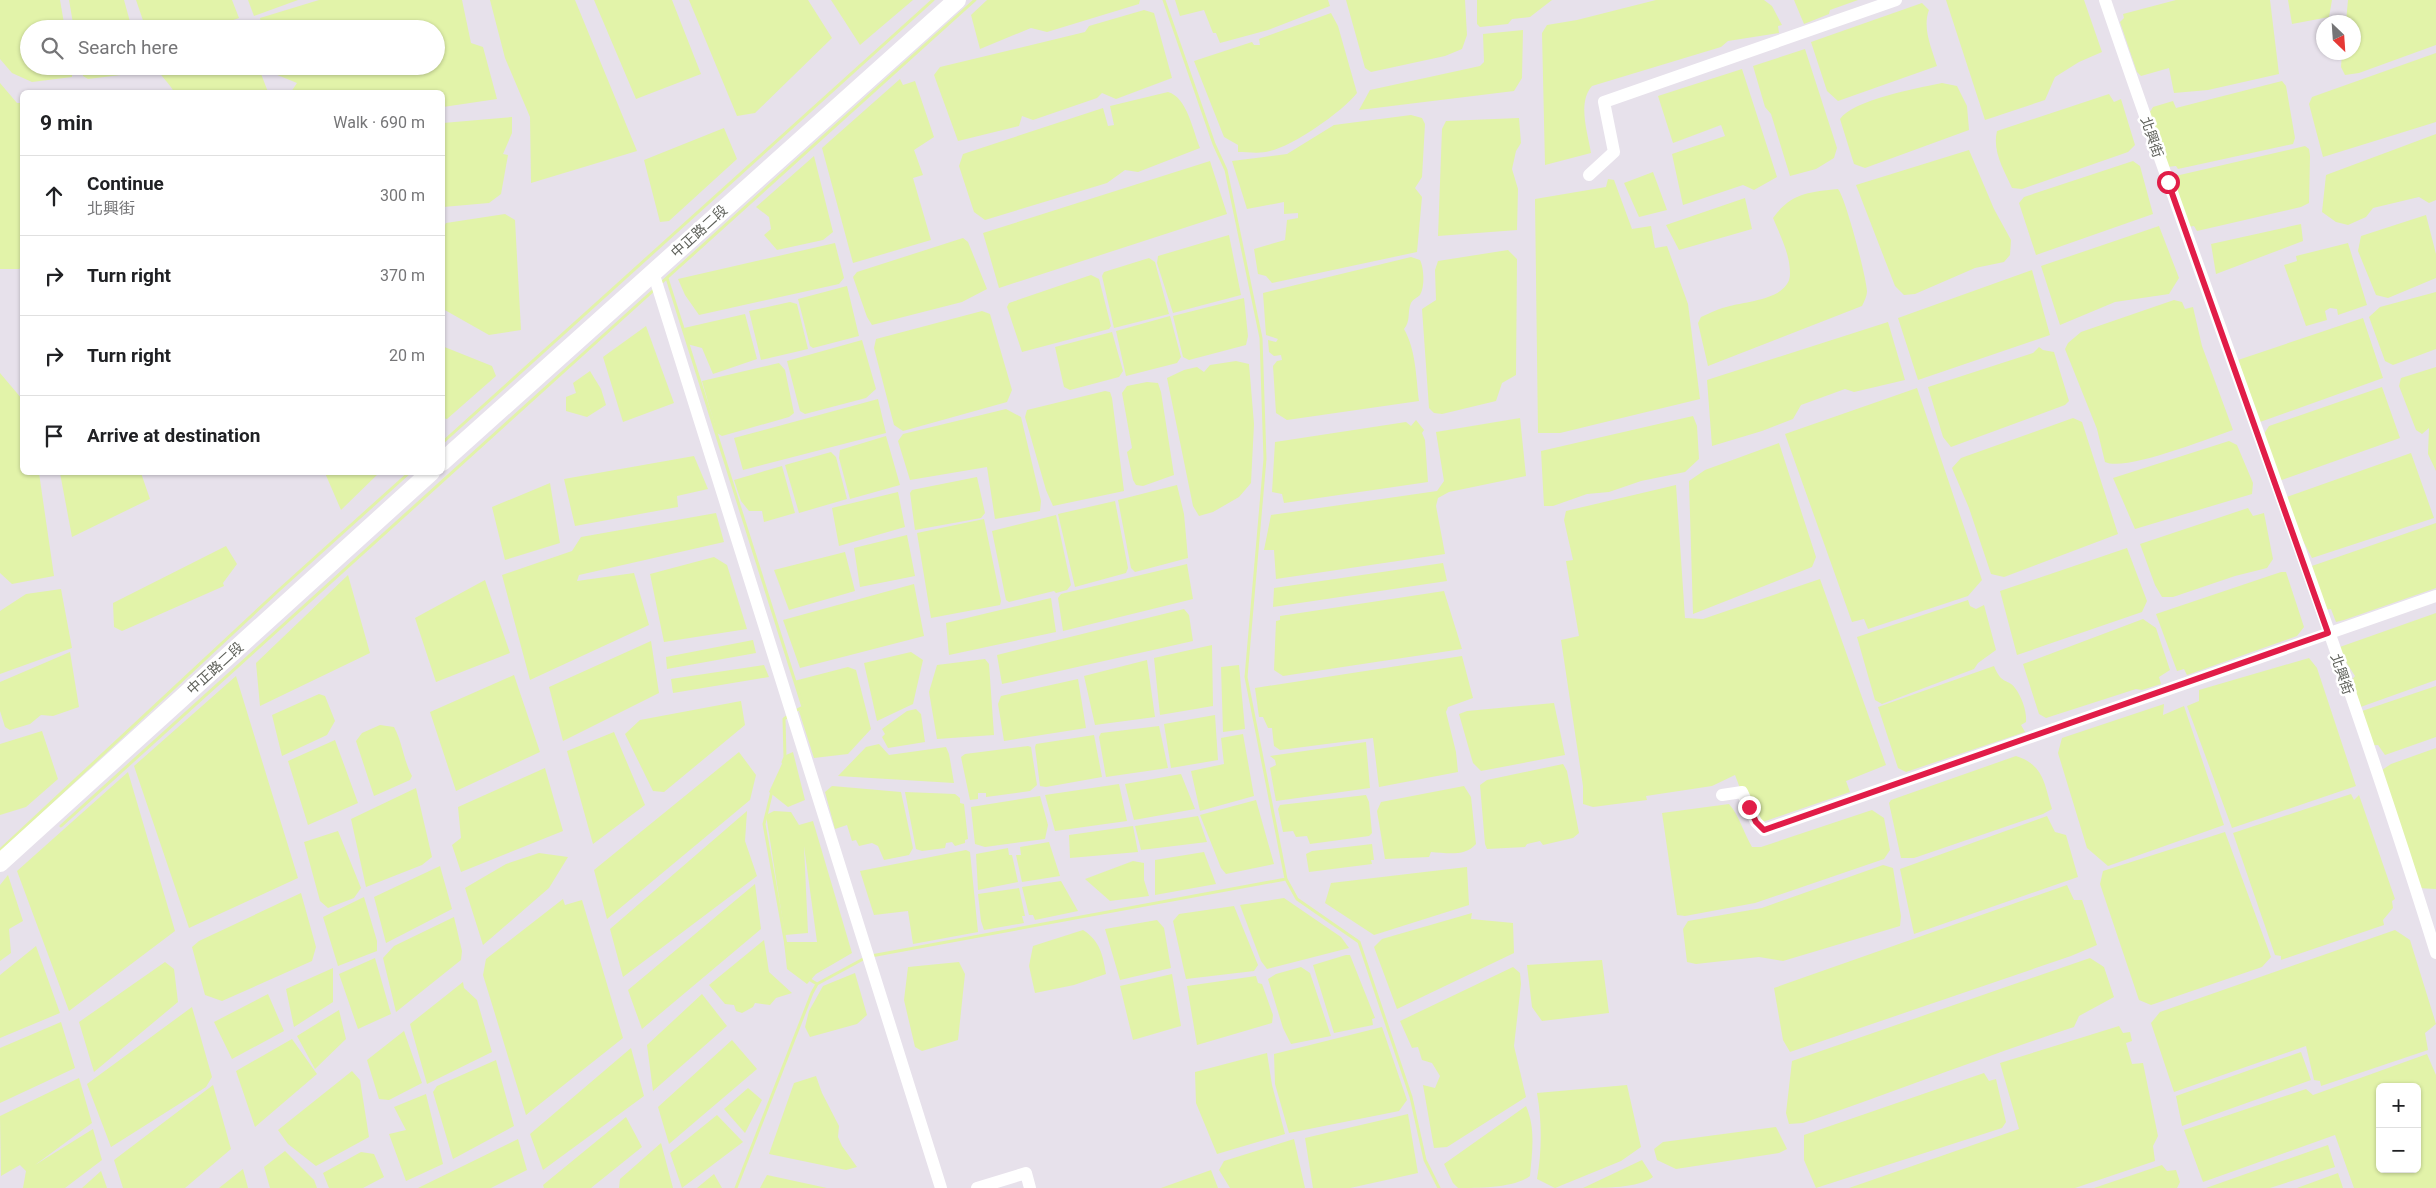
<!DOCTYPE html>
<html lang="en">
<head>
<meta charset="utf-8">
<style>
	:root { --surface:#fff; --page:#f2f2f2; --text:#202124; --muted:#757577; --line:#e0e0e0 }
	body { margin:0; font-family:Roboto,"Noto Sans TC",sans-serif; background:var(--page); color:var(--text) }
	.controls { position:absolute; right:15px; bottom:15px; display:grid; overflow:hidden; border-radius:8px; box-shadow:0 1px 4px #0004 }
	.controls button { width:45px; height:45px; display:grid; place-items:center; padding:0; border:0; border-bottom:1px solid var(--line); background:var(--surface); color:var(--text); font:25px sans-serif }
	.compass { position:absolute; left:2316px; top:15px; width:45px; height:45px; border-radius:50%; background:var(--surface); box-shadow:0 1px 4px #0004; rotate:155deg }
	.stop { position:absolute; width:15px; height:15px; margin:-11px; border:4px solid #e11d48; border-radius:50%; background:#fff }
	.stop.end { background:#e11d48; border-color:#fff; box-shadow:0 1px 5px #0008 }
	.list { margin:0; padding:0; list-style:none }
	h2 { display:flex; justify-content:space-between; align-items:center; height:65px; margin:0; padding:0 20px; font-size:21px }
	h2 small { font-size:16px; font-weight:400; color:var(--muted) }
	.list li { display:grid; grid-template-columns:32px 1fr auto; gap:15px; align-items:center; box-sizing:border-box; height:80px; padding:0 20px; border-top:1px solid var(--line) }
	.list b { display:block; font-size:19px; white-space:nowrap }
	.list p { margin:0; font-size:16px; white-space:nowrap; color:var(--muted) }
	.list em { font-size:16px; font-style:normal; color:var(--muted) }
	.icon { flex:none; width:28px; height:28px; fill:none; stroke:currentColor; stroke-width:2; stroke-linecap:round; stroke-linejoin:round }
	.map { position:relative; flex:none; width:2436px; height:1188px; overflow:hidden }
	.search { position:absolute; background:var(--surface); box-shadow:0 1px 4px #0004; left:20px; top:20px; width:425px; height:55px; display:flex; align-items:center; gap:12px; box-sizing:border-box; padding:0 18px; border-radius:28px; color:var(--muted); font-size:19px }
	.panel { position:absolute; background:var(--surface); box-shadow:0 1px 4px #0004; left:20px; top:90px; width:425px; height:385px; border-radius:8px }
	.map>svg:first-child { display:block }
</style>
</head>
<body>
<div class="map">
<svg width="2436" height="1188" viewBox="0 0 2436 1188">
	<rect width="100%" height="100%" fill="#e7e1eb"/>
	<path fill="#e2f3a9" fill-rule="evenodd" d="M 0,0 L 60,0 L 65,29 L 29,29 L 29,66 L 72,66 L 72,77 L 32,82 L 12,73 L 0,59 Z
		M 69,0 L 124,0 L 132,29 L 74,29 Z
		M 136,0 L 232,0 L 239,18 L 208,29 L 146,29 Z
		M 248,0 L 298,0 L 254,16 Z
		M 319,0 L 462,0 L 471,43 L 483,47 L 497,99 L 443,107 L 442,92 L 291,92 L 297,83 L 270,72 L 269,66 L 436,66 L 436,29 L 262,29 L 260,18 Z
		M 490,0 L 575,0 L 637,151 L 531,183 L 530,117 L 505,58 Z
		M 594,0 L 672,0 L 701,74 L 636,99 Z
		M 689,0 L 808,0 L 832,38 L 755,113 L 737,116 Z
		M 831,0 L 913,0 L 860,45 Z
		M 987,0 L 1140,0 L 1139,4 L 1047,32 L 1031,28 L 980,49 L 971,15 Z
		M 1175,0 L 1328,0 L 1330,6 L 1268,30 L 1220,43 L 1216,33 L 1213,33 L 1204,10 L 1180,16 Z
		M 1346,0 L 1465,0 L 1467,35 L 1462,49 L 1445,56 L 1371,72 L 1365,68 Z
		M 1477,0 L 1552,0 L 1530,17 L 1512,19 L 1508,24 L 1480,27 L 1477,24 Z
		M 1656,0 L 1764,0 L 1772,6 L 1782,25 L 1778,26 L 1779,33 L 1728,41 L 1721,47 L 1592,86 C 1577,103 1588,133 1591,153 L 1545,165 L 1542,33 L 1547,25 L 1577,20 Z
		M 1794,0 L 1858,0 L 1830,10 L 1829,14 L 1804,24 Z
		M 1946,0 L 2084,0 L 2102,52 L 2079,62 L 2055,77 L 2045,100 L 1985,120 Z
		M 2176,0 L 2270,0 L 2279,74 L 2208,90 L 2174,93 L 2169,68 L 2141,76 L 2137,72 L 2120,22 L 2124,18 L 2123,14 Z
		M 2288,0 L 2332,0 L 2329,17 L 2292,24 Z
		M 2348,0 L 2436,0 L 2436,45 L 2359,73 L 2345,75 L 2341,67 L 2342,53 L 2354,52 L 2354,22 L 2346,22 Z
		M 1922,3 L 1929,10 C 1922,28 1932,49 1937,66 L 1838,101 L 1827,91 L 1811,42 Z
		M 1144,10 L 1154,13 L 1172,78 L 1116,99 L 1102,93 L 1097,98 L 1033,120 L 1022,116 L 1019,126 L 958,141 L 934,75 L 940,67 L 1085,32 L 1089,26 Z
		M 1331,13 L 1338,26 L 1357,93 C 1342,112 1293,146 1270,151 C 1260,154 1248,152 1238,152 L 1238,145 L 1224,137 L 1194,61 L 1252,42 L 1254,45 L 1260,45 L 1259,39 Z
		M 1523,30 L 1522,78 L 1514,91 L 1359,110 L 1370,90 L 1480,66 L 1484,62 L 1483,34 Z
		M 1805,49 L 1837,148 L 1834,158 L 1816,169 L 1790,176 L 1771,114 L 1765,107 L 1753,66 Z
		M 2436,53 L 2436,122 L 2323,157 L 2309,104 L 2312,97 Z
		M 81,66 L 142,66 L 143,67 L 137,73 L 88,79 L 83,76 Z
		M 156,66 L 258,66 L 268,92 L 174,92 C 169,82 161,78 156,66 Z
		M 1742,69 L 1777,177 L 1754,190 L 1743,185 L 1683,205 L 1672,154 L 1725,136 L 1721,125 L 1673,143 L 1658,96 Z
		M 900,79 L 903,85 L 915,81 L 934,137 L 914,150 L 923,175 L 913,178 L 931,240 L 853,263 L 822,148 Z
		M 2282,81 L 2286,86 L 2295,138 L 2293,144 L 2178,169 L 2176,166 L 2167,167 L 2150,112 L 2153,107 L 2173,101 L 2176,108 Z
		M 0,83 L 17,103 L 22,103 L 22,267 L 19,269 L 0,269 Z
		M 1942,83 L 1957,86 L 1967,106 L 1969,130 L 1865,168 L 1854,164 L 1840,119 C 1853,100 1918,88 1942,83 Z
		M 1168,92 C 1187,97 1193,131 1200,148 L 1138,172 L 1125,170 L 1107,183 L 985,220 L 974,212 L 959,166 L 963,154 L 1103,108 L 1108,126 L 1114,125 L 1110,106 Z
		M 2109,94 L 2114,102 L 2121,99 L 2135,145 L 2128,152 L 2022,189 L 2012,188 C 2004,170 1992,151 1997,131 Z
		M 1411,115 L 1422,118 L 1425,124 L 1422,177 L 1415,188 L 1422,197 L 1417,252 L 1272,283 L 1266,276 L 1258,274 L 1254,249 L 1285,240 L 1287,220 L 1298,218 L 1298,213 L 1284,214 L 1284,202 L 1247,209 L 1232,161 L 1287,154 L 1334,125 Z
		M 512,117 L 512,133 L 503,154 L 508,155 L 501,194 L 489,203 L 443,207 L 443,123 Z
		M 1519,118 L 1521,143 L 1516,151 L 1512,169 L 1518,189 L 1517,230 L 1438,236 L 1442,129 L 1446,121 Z
		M 724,128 L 737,159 L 669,221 L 660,222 L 644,160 Z
		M 2436,134 L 2436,200 L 2429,203 L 2419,197 L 2373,208 L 2366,217 L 2348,225 L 2336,222 L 2322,212 L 2326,175 Z
		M 2305,146 L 2309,149 L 2310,156 L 2309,203 L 2301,207 L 2197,231 L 2194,226 L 2188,227 L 2171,177 Z
		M 1969,150 L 1994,209 L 2011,240 L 2010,255 L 2004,262 L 1975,268 L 1915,294 L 1904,295 L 1895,286 L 1856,185 Z
		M 814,156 L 833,232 L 823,240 L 777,250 L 764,235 L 771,229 L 769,217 L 756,207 Z
		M 1210,161 L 1227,214 L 999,288 L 983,233 Z
		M 2133,161 L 2140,166 L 2153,214 L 2036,255 L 2019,203 L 2024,197 Z
		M 1653,172 L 1667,210 L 1639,217 L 1624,183 Z
		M 1608,179 L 1614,180 L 1632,229 L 1651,226 L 1655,248 L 1667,246 L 1688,304 L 1700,399 L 1560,433 L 1538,433 L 1535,199 L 1606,187 Z
		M 1838,189 C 1846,199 1866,276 1867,291 C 1867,296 1864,302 1862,306 L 1708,366 L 1698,323 L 1701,317 C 1710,313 1720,308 1730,306 C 1747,301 1791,299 1790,273 C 1790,254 1780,235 1773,218 C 1791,193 1809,192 1838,189 Z
		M 1745,198 L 1752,229 L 1679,250 L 1666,225 Z
		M 505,214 L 515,220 L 521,330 L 489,335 L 443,309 L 443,227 L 444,227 L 446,223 Z
		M 2426,215 L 2436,254 L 2436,278 L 2388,298 L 2376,295 L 2358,251 L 2361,236 Z
		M 2301,224 L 2303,241 L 2216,274 L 2211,244 Z
		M 2159,226 L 2179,278 L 2169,294 L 2115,302 L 2060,325 L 2041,266 Z
		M 1229,235 L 1241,295 L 1173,313 L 1157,263 L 1158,256 Z
		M 963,238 L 968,242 L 987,289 L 962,302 L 872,325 L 867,317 L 853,277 L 857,272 Z
		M 835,243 L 844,278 L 839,284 L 699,315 L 685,295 L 678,279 Z
		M 2348,243 L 2367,305 L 2338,315 L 2337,309 L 2330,308 L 2325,311 L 2327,320 L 2306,326 L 2284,265 L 2297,261 L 2296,256 Z
		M 1508,250 L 1517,259 L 1516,375 L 1502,383 L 1496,401 L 1442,414 L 1434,413 L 1429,408 L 1422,309 L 1436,300 L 1435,270 L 1438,261 Z
		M 1411,257 L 1420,260 C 1424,268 1425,287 1420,295 C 1417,298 1413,299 1411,303 C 1407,312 1411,321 1404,329 C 1416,350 1416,377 1419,401 L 1287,420 L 1276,413 L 1273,366 L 1277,361 L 1282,360 L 1281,355 L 1274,356 L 1269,352 L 1268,340 L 1276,342 L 1278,339 L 1266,335 L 1263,293 Z
		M 1149,258 L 1155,262 L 1169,314 L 1114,328 L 1102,276 L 1104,272 Z
		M 2032,270 L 2050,335 L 1918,380 L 1898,318 Z
		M 1091,275 L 1099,279 L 1111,326 L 1109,329 L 1022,352 L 1007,307 L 1009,303 Z
		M 847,286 L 859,336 L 813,348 L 810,346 L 798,299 Z
		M 2436,292 L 2436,349 L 2393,365 L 2385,361 L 2369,317 L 2380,307 Z
		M 1244,298 L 1248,336 L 1246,345 L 1189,360 L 1183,357 L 1173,316 Z
		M 2174,300 L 2182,302 L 2185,309 L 2193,307 L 2202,346 L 2233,430 C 2209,438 2125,472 2105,462 L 2097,429 L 2065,349 L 2068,343 L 2081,332 Z
		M 790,302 L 797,304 L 808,349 L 761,360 L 749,311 Z
		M 982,311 L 990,314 L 1012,390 L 1007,402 L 903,431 L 894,425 L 874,348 L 876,339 Z
		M 745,314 L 757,359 L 713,374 L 702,348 L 687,344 L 684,328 Z
		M 1170,316 L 1181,357 L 1177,363 L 1126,376 L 1116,331 Z
		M 2363,318 L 2383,378 L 2260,422 L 2238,360 Z
		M 1888,322 L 1905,380 L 1854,392 L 1845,389 L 1801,405 L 1793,419 L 1762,431 L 1712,446 L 1707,380 Z
		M 646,326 L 674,403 L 623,422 L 603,357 Z
		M 1112,332 L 1123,371 L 1119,377 L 1070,390 L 1064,387 L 1055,347 Z
		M 862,340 L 876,389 L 866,398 L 805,414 L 800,411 L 787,361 Z
		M 442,346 L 492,366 L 496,376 L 447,419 L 443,418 Z
		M 2039,347 L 2043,350 L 2054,352 L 2069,401 L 2065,405 L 1951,447 L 1943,437 L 1928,387 L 2033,353 Z
		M 1236,361 L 1249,364 L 1254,424 L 1251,483 L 1239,497 L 1213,512 L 1199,516 L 1193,506 L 1167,378 L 1184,370 L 1197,367 L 1204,372 L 1210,365 Z
		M 779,363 L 785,370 L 794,413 L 789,417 L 722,436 L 717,433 L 702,381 Z
		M 2436,367 L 2436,471 L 2428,454 L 2429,428 L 2422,434 L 2416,430 L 2399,386 L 2401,378 Z
		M 590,371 L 601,389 L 606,405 L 587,417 L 566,411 L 566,397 L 576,393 L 573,383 Z
		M 0,373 L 22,399 L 22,472 L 39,473 L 54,576 L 12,584 L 0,573 Z
		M 1147,382 L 1158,383 L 1161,392 L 1174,475 L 1143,486 L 1136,485 L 1133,480 L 1127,452 L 1132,448 L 1122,393 L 1127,386 Z
		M 2382,387 L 2400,438 L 2276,482 L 2262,437 L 2269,426 Z
		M 1917,388 L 1982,580 L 1968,596 L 1868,629 L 1864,619 L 1852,622 L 1785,434 Z
		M 1105,391 L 1110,392 L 1112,398 L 1124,491 L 1053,506 L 1046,490 L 1025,417 L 1027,410 Z
		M 878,399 L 886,433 L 743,470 L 734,438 Z
		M 1006,409 L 1021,417 L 1041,501 L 1040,511 L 995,519 L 987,467 L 910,480 L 898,441 L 903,434 Z
		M 1693,416 L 1697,426 L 1699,459 L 1685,472 L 1641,481 L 1609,492 L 1587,494 L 1553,506 L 1544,506 L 1541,451 Z
		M 1520,418 L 1526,476 L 1449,492 L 1438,498 L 1436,506 L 1445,554 L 1276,579 L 1274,550 L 1264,550 L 1271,515 L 1437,491 L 1444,481 L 1436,432 Z
		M 2073,418 L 2082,422 L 2118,534 L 2004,577 L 1991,574 L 1969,508 L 1952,468 L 1961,458 Z
		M 1416,420 L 1424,430 L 1422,433 L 1425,440 L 1428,482 L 1284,503 L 1282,494 L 1272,492 L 1275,442 L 1406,422 L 1411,426 Z
		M 886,436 L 900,485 L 850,499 L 839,458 L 840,450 Z
		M 2229,441 L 2237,445 L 2253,483 L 2252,494 L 2135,529 L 2113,478 Z
		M 1779,443 L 1816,557 L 1812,567 L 1693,614 L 1689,481 L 1705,470 Z
		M 831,452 L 836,457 L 847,499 L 799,513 L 785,465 Z
		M 2411,453 L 2434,518 L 2312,558 L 2281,499 Z
		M 694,456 L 708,489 L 677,496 L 678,507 L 575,526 L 564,479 Z
		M 782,466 L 795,513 L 764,522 L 762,511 L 749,511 L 741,501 L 734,480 Z
		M 60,473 L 141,473 L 150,499 L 72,537 Z
		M 325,473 L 379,473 L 341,510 Z
		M 977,477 L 985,513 L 981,518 L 915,530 L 910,493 L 912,490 Z
		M 550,483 L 560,543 L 505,560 L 492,507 Z
		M 1177,485 L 1184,514 L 1188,558 L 1135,572 L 1131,568 L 1118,500 Z
		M 1676,485 L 1685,618 L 1703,619 L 1820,579 L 1886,765 L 1846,781 L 1850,792 L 1754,825 L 1735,775 L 1712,786 L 1646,796 L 1647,800 L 1593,807 L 1583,804 L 1583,786 L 1561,640 L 1579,636 L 1566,561 L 1573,560 L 1564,520 L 1566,511 Z
		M 898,492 L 905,527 L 839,546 L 832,508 Z
		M 1115,501 L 1128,568 L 1126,573 L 1075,587 L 1058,514 Z
		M 2248,508 L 2253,516 L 2264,513 L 2273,559 L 2267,568 L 2235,576 L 2173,597 L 2162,597 L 2155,585 L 2140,544 Z
		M 716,513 L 724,542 L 579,575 L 577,581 L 634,573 L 649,625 L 530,680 L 502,575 L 572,551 L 581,537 Z
		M 1056,515 L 1071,585 L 1067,590 L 1056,593 L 1054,591 L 1009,602 L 1006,600 L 992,531 Z
		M 984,519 L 1001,601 L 1000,605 L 931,618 L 917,533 Z
		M 2436,523 L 2436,588 L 2344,620 L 2336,622 L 2331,609 L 2325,610 L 2309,567 Z
		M 907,535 L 915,576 L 860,587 L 854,548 Z
		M 226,546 L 237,564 L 223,583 L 224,586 L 122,631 L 114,627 L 113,603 Z
		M 2127,548 L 2147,601 L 2142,612 L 2017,655 L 2000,591 Z
		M 845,552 L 855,591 L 789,610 L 774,570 Z
		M 714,557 L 727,565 L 747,629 L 664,642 L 650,574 Z
		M 1443,563 L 1447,581 L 1273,607 L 1274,588 Z
		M 1187,564 L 1193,599 L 1063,631 L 1058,598 L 1061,594 Z
		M 2281,572 L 2286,572 L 2304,627 L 2297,636 L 2187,675 L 2184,669 L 2177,671 L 2156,614 Z
		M 348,575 L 370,653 L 260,706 L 256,663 Z
		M 485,580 L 510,653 L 436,682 L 415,618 Z
		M 914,584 L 924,636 L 800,668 L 783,620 Z
		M 61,589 L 72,648 L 0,674 L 0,611 L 26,594 Z
		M 1444,591 L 1462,649 L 1283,676 L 1274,670 L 1276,621 L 1280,620 L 1280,616 Z
		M 1051,598 L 1056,632 L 949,655 L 946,623 Z
		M 1968,600 L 1970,606 L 1976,609 L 1984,605 L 1996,650 L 1978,663 L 1974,669 L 1882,704 L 1875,700 L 1857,637 Z
		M 1184,609 L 1189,615 L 1193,641 L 1002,684 L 997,655 Z
		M 2436,613 L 2436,680 L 2355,709 L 2347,686 L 2355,676 L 2337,648 Z
		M 2143,619 L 2156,628 L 2170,670 L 2159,677 L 2161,684 L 2142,690 L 2136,689 L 2046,718 L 2039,714 L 2023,664 Z
		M 753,640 L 756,653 L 667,669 L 666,657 Z
		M 651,641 L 659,693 L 563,741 L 549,687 Z
		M 1212,645 L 1213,706 L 1160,715 L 1154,658 Z
		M 70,652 L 79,707 L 53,716 L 41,715 L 30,724 L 10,730 L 5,727 L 0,711 L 0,682 Z
		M 911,652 L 923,660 L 913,704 L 877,721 L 864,663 Z
		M 1462,656 L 1473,698 L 1448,707 L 1446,712 L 1456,752 L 1458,772 L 1379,787 L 1373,738 L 1280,750 L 1274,746 L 1272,728 L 1268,728 L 1263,717 L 1259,717 L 1255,688 Z
		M 2309,658 L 2317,668 L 2356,786 L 2232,828 L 2187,706 L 2199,701 L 2199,690 Z
		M 985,659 L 989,664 L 994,735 L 937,739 L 929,692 L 937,665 Z
		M 1147,660 L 1155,717 L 1095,725 L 1084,676 Z
		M 764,665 L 769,677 L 673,693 L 671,679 Z
		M 1239,665 L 1245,729 L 1223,732 L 1221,667 Z
		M 1994,666 C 2002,686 2008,678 2015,688 C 2022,697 2027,712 2026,722 L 2021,725 L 2025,732 L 1906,772 L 1898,768 L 1878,707 Z
		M 848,667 L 856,670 L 871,729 L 848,754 L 814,758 L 799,711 L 804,706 L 794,681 Z
		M 514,675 L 540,752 L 456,791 L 430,712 Z
		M 236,676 L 298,878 L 189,928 L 134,766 Z
		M 1078,679 L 1086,728 L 1004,741 L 998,704 L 1001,696 Z
		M 2436,686 L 2436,737 L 2385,755 L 2378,745 L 2367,746 L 2362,711 Z
		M 319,694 L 325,696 L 335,721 L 327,735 L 282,756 L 272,715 Z
		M 741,701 L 745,725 L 664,792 L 653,791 L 625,734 L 640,720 Z
		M 1554,703 L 1565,755 L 1481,771 L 1473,763 L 1459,714 L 1467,711 Z
		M 2164,704 L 2163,715 L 2184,706 L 2224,825 L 2108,866 L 2087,848 L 2058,753 L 2062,738 Z
		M 916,709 L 921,714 L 925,742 L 888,748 L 882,737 L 885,734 L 882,729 L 907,711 Z
		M 1215,715 L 1218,760 L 1171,768 L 1164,724 Z
		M 380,725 L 394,727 C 403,744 403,759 412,776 L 410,780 L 374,796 L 356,741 L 362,733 Z
		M 1159,726 L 1168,768 L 1106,777 L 1099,737 L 1101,733 Z
		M 42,731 L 58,779 L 26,807 L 0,815 L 0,744 Z
		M 614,732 L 645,805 L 593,844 L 567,751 Z
		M 1243,734 L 1254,796 L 1200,811 L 1191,771 L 1224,764 L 1221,738 Z
		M 1094,735 L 1102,777 L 1046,787 L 1040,786 L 1035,747 L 1036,744 Z
		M 335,740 L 358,803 L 308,825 L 288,761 Z
		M 1366,742 L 1370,788 L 1276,801 L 1270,768 L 1276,765 L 1275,760 L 1270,756 Z
		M 879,744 L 889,755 L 946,747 L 949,754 L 954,783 L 838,776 L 866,747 Z
		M 1028,746 L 1031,747 L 1037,785 L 1030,791 L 986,797 L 986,793 L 978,793 L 978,799 L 970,800 L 961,757 L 965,754 Z
		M 2436,748 L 2436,889 L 2417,888 L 2379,772 L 2391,764 Z
		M 739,752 L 756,775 L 750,800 L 607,919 L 594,870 Z
		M 793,752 L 805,800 L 788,807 L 769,792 L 786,755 Z
		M 2016,756 C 2044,765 2044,783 2052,809 L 2043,814 L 1914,858 L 1901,858 L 1889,803 L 1891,800 Z
		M 1563,764 L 1567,771 L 1579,833 L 1573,838 L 1543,845 L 1540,841 L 1527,844 L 1525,847 L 1487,849 L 1485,844 L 1480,785 L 1487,780 Z
		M 545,768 L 563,831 L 461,872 L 452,845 L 461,838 L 458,807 Z
		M 128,772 L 175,931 L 69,1011 L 17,871 Z
		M 1181,774 L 1195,809 L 1134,820 L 1125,784 Z
		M 1119,784 L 1127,821 L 1055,831 L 1045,795 Z
		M 832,786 L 901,792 L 913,848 L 909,855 L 884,860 L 878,846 L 872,843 L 859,846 L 856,840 L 852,841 L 847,825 L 835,829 L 825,792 Z
		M 1464,786 L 1471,797 L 1476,844 C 1465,857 1446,853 1431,852 L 1429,857 L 1385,859 L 1377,811 L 1381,802 Z
		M 416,788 L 432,857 L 422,865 L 366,887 L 351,819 Z
		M 905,792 L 955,794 L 960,798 L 960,803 L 964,804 L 968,839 L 965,840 L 965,843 L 955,846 L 952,842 L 946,843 L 945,848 L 922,851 L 916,849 Z
		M 2351,794 L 2354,800 L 2359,795 L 2395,899 L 2392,901 L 2393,908 L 2383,920 L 2384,925 L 2281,960 L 2281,956 L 2275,955 L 2233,833 Z
		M 1366,795 L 1369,802 L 1372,833 L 1369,836 L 1310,844 L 1307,836 L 1296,837 L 1293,831 L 1283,832 L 1278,809 L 1280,805 Z
		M 1040,796 L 1048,825 L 1045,839 L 985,847 L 975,844 L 971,807 Z
		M 1256,800 L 1274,864 L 1226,874 L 1221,868 L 1200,815 Z
		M 1729,804 C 1739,815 1744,834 1752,847 L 1761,847 L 1872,810 L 1884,818 L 1890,850 L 1884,859 L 1755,903 L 1685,916 L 1677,915 L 1662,813 Z
		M 747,811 L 745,841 L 757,876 L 623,977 L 610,929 Z
		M 774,811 L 791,812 L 799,825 L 813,821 L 852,953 L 816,974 L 807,984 L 787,969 L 784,942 L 817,942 L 804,846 L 808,933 L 785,935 L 766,815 Z
		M 1198,816 L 1207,842 L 1141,850 L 1135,826 Z
		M 2047,816 L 2055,832 L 2066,835 L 2078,877 L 1914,934 L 1900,869 Z
		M 1133,826 L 1138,852 L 1070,858 L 1069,835 Z
		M 338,831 L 361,888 L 354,898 L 328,908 L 320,901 L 304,842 Z
		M 2225,832 L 2271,957 L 2262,967 L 2151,1005 L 2139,1000 L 2100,884 L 2103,871 Z
		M 1049,842 L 1060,876 L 1022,882 L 1016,855 L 1021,855 L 1020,847 Z
		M 1372,844 L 1374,860 L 1371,860 L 1372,864 L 1309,872 L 1306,854 L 1312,851 Z
		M 1008,848 L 1009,855 L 1012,855 L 1018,882 L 978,890 L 976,854 Z
		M 966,850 L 970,852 L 978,932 L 913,944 L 908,911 L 874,915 L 860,871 Z
		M 1204,852 L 1216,884 L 1155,895 L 1155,860 Z
		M 539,853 L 568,857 L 549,888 L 483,945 L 465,888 L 506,864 Z
		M 1133,861 L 1144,863 L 1144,880 L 1149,896 L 1110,901 L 1085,879 Z
		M 1883,865 L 1893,868 L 1901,916 L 1900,926 L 1783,961 L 1759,957 L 1696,964 L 1687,962 L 1683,929 L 1688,921 L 1762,908 Z
		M 440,866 L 452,909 L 386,943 L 374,897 Z
		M 1467,867 L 1469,905 L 1374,935 L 1325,903 L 1331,883 Z
		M 8,875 L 23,921 L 9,929 L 11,953 L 0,961 L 0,885 Z
		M 1061,881 L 1078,911 L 1035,920 L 1033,915 L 1029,915 L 1022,887 Z
		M 755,884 L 761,929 L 642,1029 L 628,990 Z
		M 2067,885 L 2074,900 L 2082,900 L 2097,945 L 2071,956 L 1790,1052 L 1783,1040 L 1774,988 Z
		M 1019,888 L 1025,916 L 1022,916 L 1024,923 L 984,930 L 981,921 L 978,894 Z
		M 301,893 L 316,947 L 312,961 L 222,1001 L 205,995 L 192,947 L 199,941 Z
		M 364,897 L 377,941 L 377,951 L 338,966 L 323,917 Z
		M 1284,898 L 1341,937 L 1349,948 L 1267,969 L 1261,961 L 1240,905 Z
		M 563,899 L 565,905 L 582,900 L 623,1038 L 526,1115 L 483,975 L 486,959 Z
		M 1234,906 L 1258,965 L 1254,971 L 1186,979 L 1173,921 L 1179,914 Z
		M 1472,913 L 1471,919 L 1513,923 L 1514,953 L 1397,1009 L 1374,947 L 1382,939 Z
		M 454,917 L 462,951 L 461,960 L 396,1012 L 383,958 L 394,946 Z
		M 1157,920 L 1164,928 L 1171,968 L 1120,980 L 1105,929 Z
		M 1083,930 C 1100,941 1103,955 1106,974 L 1074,985 L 1035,993 L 1029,966 L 1033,946 Z
		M 2395,930 L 2410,940 L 2436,1024 L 2425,1033 L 2428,1050 L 2321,1086 L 2320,1081 L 2314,1080 L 2306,1046 L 2174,1092 L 2151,1023 L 2160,1012 Z
		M 764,940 L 769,972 L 792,993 L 776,998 L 770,1005 L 755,1003 L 753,1007 L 742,1013 L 736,1011 L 734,1005 L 725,1004 L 709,985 Z
		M 36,946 L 60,1013 L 0,1038 L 0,975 Z
		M 1346,955 L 1350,955 L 1375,1018 L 1372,1019 L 1373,1025 L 1334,1033 L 1313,965 Z
		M 375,958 L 391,1014 L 358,1029 L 339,974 Z
		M 2090,958 L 2104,967 L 2114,997 L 2079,1016 L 2074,1027 C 1983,1057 1894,1092 1803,1123 L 1789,1124 L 1786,1113 L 1792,1061 Z
		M 1602,960 L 1609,1013 L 1542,1021 L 1532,1007 L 1527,965 Z
		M 165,962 L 174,969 L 178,1002 L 94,1072 L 79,1022 Z
		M 959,962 L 965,974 L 958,1040 L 922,1051 L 915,1047 L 904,1000 L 908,967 Z
		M 1301,967 L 1310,973 L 1331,1036 L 1291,1044 L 1283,1028 L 1268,979 L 1276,974 Z
		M 1513,967 L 1520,973 L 1521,984 L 1514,1046 L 1526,1097 L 1447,1147 L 1434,1148 L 1423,1085 L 1435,1088 L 1440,1076 L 1432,1063 L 1422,1060 L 1418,1047 L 1412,1048 L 1400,1021 Z
		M 333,968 L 333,1002 L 294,1027 L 286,989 Z
		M 855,973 L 867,1015 L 857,1024 L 810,1037 L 805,1027 L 809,1011 L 823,986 Z
		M 1172,974 L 1181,1026 L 1133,1040 L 1120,986 Z
		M 1256,976 L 1258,983 L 1262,984 L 1273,1015 L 1272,1023 L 1197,1045 L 1187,986 Z
		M 463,982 L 464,988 L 477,1000 L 492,1052 L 427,1084 L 410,1024 Z
		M 268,994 L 284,1031 L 232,1059 L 214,1022 Z
		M 702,994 L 727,1026 L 653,1091 L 647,1045 Z
		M 192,1007 L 212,1077 L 206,1087 L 111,1147 L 87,1084 Z
		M 339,1010 L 346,1039 L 315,1069 L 297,1036 Z
		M 61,1022 L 75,1068 L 0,1103 L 0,1048 Z
		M 2119,1026 L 2123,1033 L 2130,1032 L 2132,1041 L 2126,1043 L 2132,1064 L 2143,1063 L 2158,1136 L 2153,1146 L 2155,1161 L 2075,1188 L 1849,1188 L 2019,1129 L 2000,1063 Z
		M 1382,1027 L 1407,1100 L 1399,1111 L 1289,1133 L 1275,1084 L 1274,1054 Z
		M 404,1031 L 422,1083 L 389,1100 L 379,1099 L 367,1060 Z
		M 292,1039 L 317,1074 L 255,1127 L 236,1071 Z
		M 732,1040 L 757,1069 L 669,1144 L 658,1107 Z
		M 631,1048 L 644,1096 L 543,1170 L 530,1134 Z
		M 2301,1052 L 2311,1080 L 2182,1126 L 2176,1096 Z
		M 1267,1053 L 1272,1085 L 1285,1134 L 1217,1154 L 1196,1103 L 1195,1072 Z
		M 2427,1054 L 2436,1075 L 2436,1188 L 2354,1188 L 2335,1135 L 2203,1182 L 2184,1130 L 2306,1089 L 2313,1095 ZM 2380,1087 L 2417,1087 L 2417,1169 L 2380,1169 Z
		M 496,1060 L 514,1126 L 453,1159 L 433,1092 L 437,1086 Z
		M 352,1071 L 360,1080 L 369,1137 L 316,1166 L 288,1144 L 278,1130 Z
		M 1984,1073 L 1989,1081 L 1996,1079 L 2006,1122 L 2002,1128 L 1816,1188 L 1804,1160 L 1804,1135 Z
		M 816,1076 L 822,1093 L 839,1126 L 838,1137 L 842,1146 L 857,1167 L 846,1170 L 769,1154 L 794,1083 Z
		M 79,1078 L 92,1123 L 35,1165 L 93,1129 L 102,1160 L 65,1188 L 23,1188 L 26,1171 L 20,1165 L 1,1176 L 0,1116 Z
		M 213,1085 L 231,1149 L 185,1188 L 123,1188 L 114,1160 Z
		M 1627,1085 L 1641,1147 L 1621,1161 L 1555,1188 L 1537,1179 C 1542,1150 1542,1122 1537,1093 Z
		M 748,1088 L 762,1100 L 745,1133 L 724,1109 Z
		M 426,1094 L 443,1164 L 406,1181 L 389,1134 L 406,1130 L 394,1107 Z
		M 1526,1106 C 1536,1129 1532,1152 1530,1176 C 1514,1188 1480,1188 1458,1188 L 1453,1183 L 1444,1164 Z
		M 1408,1114 L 1418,1173 L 1350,1188 L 1313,1188 L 1305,1138 Z
		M 717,1115 L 743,1142 L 682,1188 L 670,1153 Z
		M 626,1117 L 642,1147 L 591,1188 L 544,1188 L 543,1185 Z
		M 1776,1127 L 1787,1149 L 1779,1153 L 1676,1169 L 1657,1160 L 1654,1149 L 1663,1142 Z
		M 518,1139 L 527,1170 L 491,1188 L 418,1188 Z
		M 1294,1139 L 1305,1188 L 1230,1188 L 1219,1170 L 1224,1161 Z
		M 661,1143 L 673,1188 L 619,1188 L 620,1179 Z
		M 2328,1145 L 2335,1167 L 2270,1188 L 2206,1188 Z
		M 285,1151 L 314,1180 L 317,1188 L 270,1188 L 264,1167 Z
		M 361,1152 L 374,1154 L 384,1177 L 363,1188 L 329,1188 L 323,1173 Z
		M 1642,1160 L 1653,1177 C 1639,1188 1604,1188 1583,1188 Z
		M 2162,1165 L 2167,1171 L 2176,1170 L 2180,1182 L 2177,1188 L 2094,1188 Z
		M 243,1169 L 248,1188 L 219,1188 Z
		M 1211,1170 L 1218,1188 L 1161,1188 Z
		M 101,1171 L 107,1188 L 82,1188 Z
		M 2338,1173 L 2343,1188 L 2297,1188 Z
		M 714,1174 L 722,1188 L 697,1188 Z
		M 767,1175 L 827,1188 L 760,1188 Z"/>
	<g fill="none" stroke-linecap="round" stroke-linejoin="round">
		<path stroke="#e2f3a9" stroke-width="3" d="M 1164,0 L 1214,144 L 1226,170 L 1261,338 L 1265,459 L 1246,677 L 1286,879 L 1297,899 L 1359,942 L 1411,1097 L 1425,1160 L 1439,1188
			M 667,278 L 803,707 L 795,711
			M 660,284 L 975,0
			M 442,443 L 933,0
			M 783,762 L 785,757 L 784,719 L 788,716
			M 772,791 L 764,824 L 786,945
			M 61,826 L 656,288
			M 0,850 L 279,590 L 410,472
			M 871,956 L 1286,879
			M 807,978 L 817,984
			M 736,1188 L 812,993 L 817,984 L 865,958"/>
		<path stroke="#fff" stroke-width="12" d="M 2105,0 C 2213,318 2336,632 2436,953
			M 1589,175 L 1614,152 L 1604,102 L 1896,0
			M 653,272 L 941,1188
			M 1722,795 L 1742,792 L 1756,822 L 1764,830 L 2436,596
			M 977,1188 L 1026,1173 L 1030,1188"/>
		<path stroke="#fff" stroke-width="18" d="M 442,462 L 957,0
			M 0,863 L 431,472"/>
	</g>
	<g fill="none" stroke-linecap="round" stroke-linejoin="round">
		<path stroke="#e11d48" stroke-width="6" d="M 1749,807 L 1756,822 L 1764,830 L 2328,633 L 2168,182"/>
	</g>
	<g text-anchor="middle" stroke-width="5" stroke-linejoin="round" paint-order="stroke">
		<g font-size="14" fill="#5e605a" stroke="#fff">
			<text transform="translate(2152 137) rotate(71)" y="5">北興街</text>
			<text transform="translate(699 231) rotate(-42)" y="5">中正路二段</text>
			<text transform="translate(215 668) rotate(-42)" y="5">中正路二段</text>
			<text transform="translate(2342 674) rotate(71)" y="5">北興街</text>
		</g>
	</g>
</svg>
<div class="controls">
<button>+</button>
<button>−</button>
</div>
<svg class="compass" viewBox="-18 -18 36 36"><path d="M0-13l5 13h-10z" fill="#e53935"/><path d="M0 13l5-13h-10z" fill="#757577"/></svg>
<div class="stop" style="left:2168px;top:182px"></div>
<div class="stop end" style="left:1749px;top:807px"></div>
<div class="search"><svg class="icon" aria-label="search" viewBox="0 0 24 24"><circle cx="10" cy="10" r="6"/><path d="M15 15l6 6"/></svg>Search here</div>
<section class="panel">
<h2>9 min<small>Walk · 690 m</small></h2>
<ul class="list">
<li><svg class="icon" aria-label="ahead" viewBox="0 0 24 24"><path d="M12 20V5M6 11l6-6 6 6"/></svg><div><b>Continue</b><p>北興街</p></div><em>300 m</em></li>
<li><svg class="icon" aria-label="right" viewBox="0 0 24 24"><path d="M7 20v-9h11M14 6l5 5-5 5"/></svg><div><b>Turn right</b></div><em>370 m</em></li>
<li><svg class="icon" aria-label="right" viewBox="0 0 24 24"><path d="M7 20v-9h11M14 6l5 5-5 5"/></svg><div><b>Turn right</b></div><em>20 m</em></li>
<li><svg class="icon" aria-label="arrive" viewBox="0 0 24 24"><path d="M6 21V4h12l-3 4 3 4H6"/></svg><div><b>Arrive at destination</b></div></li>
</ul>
</section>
</div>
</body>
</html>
